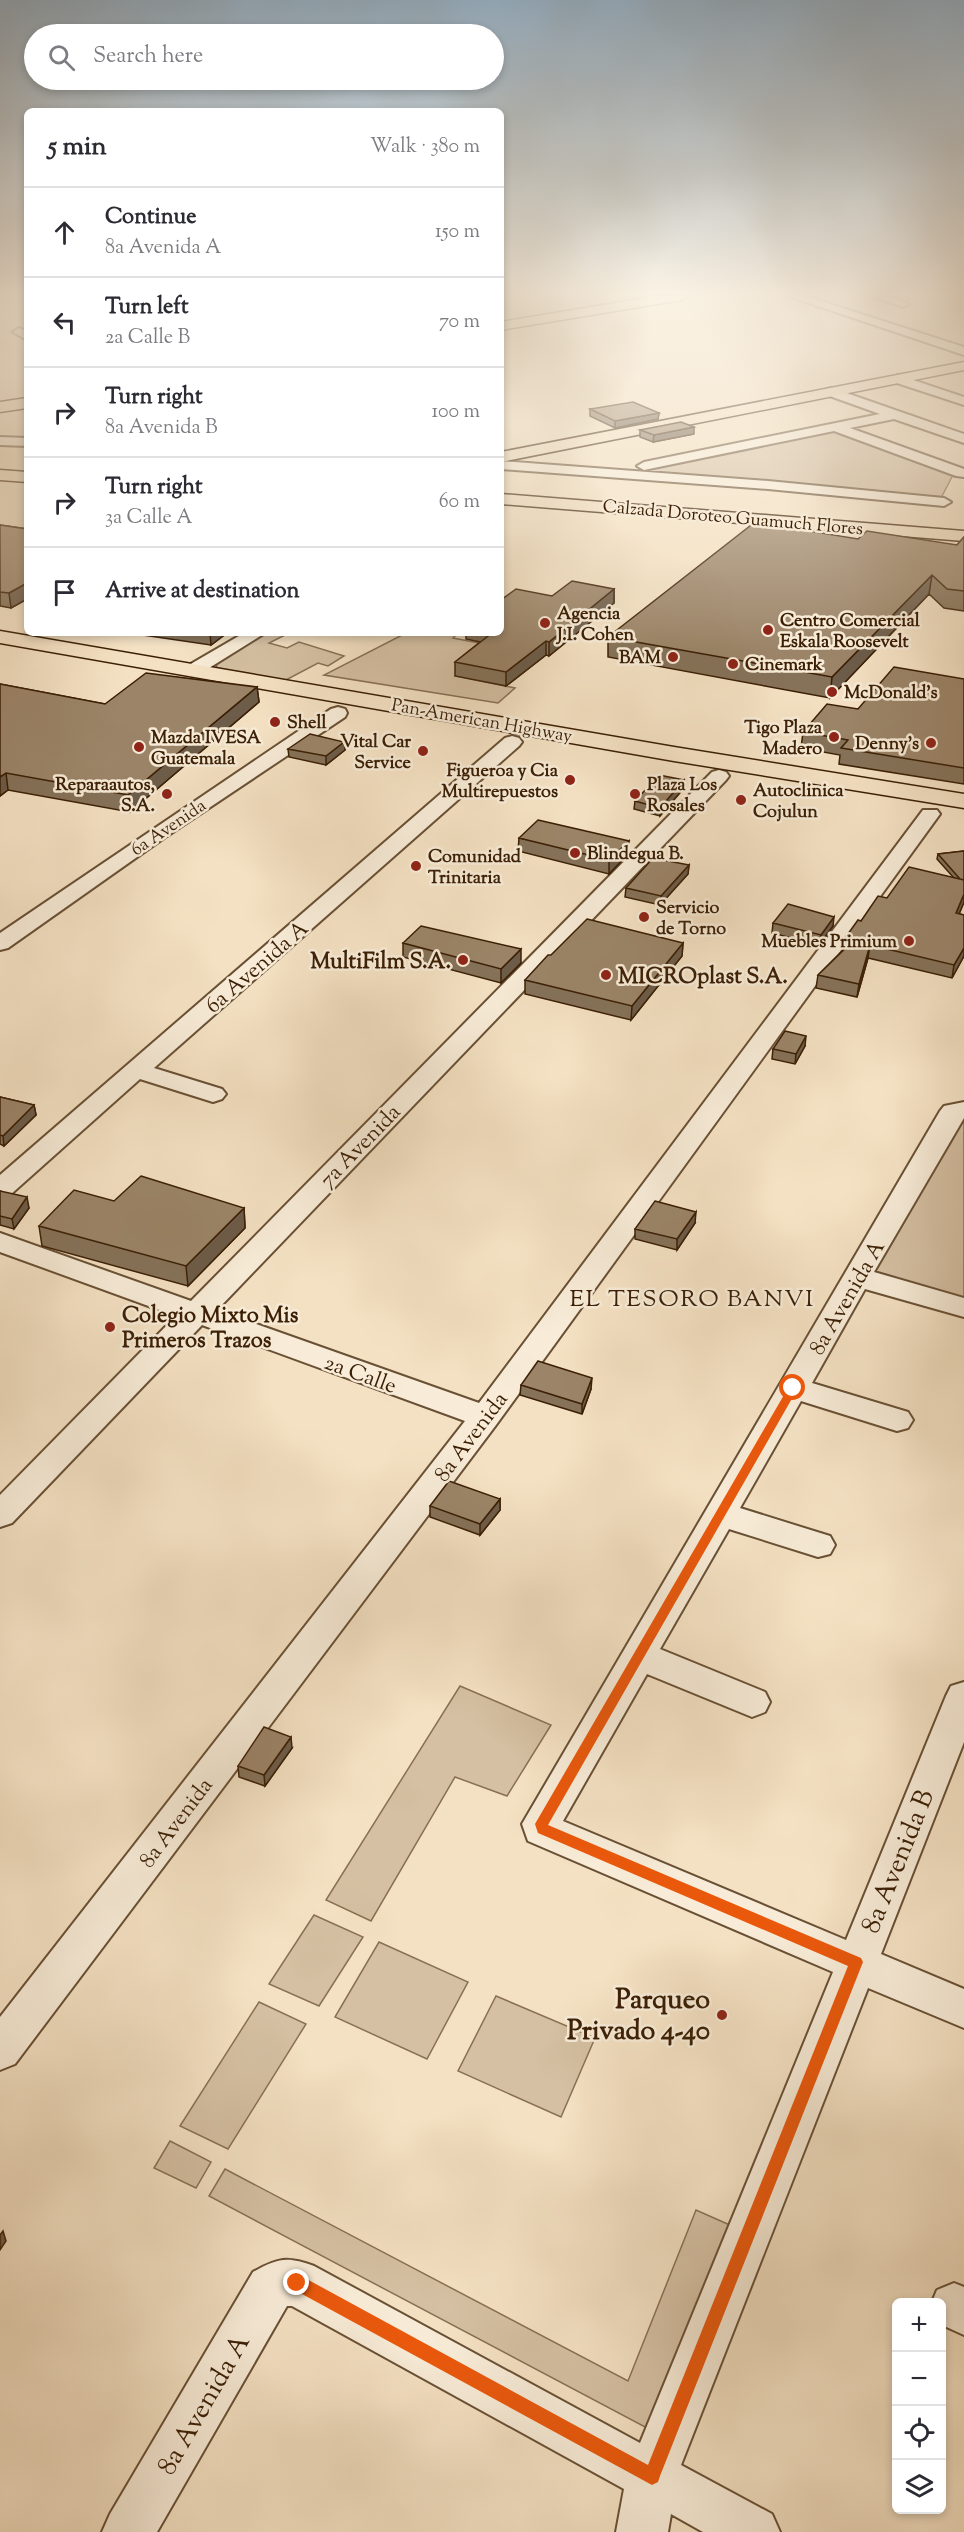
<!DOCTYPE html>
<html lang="en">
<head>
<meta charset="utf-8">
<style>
	:root { --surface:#fff; --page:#f7f7f7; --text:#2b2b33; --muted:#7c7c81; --line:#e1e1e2 }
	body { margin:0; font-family:"Sorts Mill Goudy",serif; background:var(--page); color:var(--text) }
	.controls { position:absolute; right:18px; bottom:18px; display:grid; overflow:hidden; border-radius:9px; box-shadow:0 3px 9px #0003 }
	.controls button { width:54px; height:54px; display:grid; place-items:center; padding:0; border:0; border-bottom:2px solid var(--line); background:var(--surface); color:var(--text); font:30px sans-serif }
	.stop { position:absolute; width:18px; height:18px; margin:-14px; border:4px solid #ea580c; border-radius:50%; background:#fff }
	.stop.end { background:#ea580c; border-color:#fff; box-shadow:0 2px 6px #0008 }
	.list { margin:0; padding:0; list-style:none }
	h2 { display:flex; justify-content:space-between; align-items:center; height:78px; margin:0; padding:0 24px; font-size:26px }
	h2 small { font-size:20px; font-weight:400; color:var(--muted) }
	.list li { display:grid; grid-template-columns:39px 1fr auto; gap:18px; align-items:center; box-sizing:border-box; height:90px; padding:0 24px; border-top:2px solid var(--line) }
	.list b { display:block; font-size:22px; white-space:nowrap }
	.list p { margin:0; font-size:20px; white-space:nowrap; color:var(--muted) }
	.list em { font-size:20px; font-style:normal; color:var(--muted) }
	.icon { flex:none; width:33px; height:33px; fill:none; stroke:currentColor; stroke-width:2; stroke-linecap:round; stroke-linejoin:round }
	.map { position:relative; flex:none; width:964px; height:2532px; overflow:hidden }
	.search { position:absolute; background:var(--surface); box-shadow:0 3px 9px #0003; left:24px; top:24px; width:480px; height:66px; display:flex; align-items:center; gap:15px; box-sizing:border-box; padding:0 21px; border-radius:33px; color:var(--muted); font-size:22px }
	.panel { position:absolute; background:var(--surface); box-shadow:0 3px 9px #0003; left:24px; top:108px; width:480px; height:528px; border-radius:9px }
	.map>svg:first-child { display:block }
</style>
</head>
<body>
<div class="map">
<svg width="964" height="2532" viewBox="0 0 964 2532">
	<rect width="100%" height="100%" fill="#f4e1c3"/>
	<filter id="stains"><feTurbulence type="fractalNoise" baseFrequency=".00333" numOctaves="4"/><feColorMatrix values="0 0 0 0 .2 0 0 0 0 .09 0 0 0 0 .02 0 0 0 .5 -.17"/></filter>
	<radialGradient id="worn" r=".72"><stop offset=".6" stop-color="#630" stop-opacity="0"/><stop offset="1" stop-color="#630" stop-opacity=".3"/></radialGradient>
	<path fill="#d5c0a3" stroke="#887054" stroke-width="1.5" d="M 836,430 L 954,473 L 941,498 L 635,472 Z
		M 264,633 L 289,633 L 269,643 L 287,648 L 299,642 L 344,656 L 328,666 L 318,663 L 286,680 L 217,668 L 216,662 Z
		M 406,633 L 458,633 L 453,638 L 525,652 L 456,676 L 515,688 L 498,703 L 324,675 Z
		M 964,1114 L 964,1303 L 869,1275 Z
		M 460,1686 L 551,1725 L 507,1796 L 455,1777 L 371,1921 L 326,1900 Z
		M 314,1915 L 363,1937 L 319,2006 L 269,1984 Z
		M 379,1942 L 468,1982 L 427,2059 L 335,2017 Z
		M 496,1996 L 595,2038 L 561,2117 L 458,2071 Z
		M 259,2002 L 306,2024 L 228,2149 L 180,2126 Z
		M 170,2141 L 211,2162 L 196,2188 L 154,2168 Z
		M 225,2169 L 628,2381 L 696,2210 L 741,2230 L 662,2436 L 209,2196 Z"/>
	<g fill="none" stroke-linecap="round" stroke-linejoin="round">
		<g stroke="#695034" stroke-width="4">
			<path id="minor" d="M 788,296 L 805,296 L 964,347 L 964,355 Z
				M 872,296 L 889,296 L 909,304 L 903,307 Z
				M 19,328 L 27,331 L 27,340 L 13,332 Z
				M 898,375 L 964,397 L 964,405 L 894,382 L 892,379 Z
				M 832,388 L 964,434 L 964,443 L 894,419 L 850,428 L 964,469 L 964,477 L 956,476 L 834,431 L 644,470 L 637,466 L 644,462 L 880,414 L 827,395 L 826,392 L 827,389 Z
				M 0,437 L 27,438 L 27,446 L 0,445 Z
				M 501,461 L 768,481 L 944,498 L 951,502 L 944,506 L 768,489 L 501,469 Z
				M 244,633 L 265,633 L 201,673 L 189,673 L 186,669 L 189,665 Z
				M 338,707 L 345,709 L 347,713 L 345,717 L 164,838 L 8,948 L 0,950 L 0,933 L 331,709 Z
				M 512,736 L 519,738 L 522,742 L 519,746 L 154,1068 L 222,1089 L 226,1094 L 222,1099 L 213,1102 L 140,1079 L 10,1195 L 0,1197 L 0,1175 L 505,738 Z
				M 719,770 L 726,772 L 729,776 L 726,780 L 217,1310 L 479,1403 L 923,810 L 937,810 L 940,814 L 496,1425 L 15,2064 L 0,2070 L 0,2017 L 465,1421 L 202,1325 L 12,1523 L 0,1527 L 0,1495 L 176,1316 L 0,1252 L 0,1233 L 191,1301 L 712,772 Z
				M 964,1102 L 964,1118 L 874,1272 L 964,1298 L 964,1317 L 865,1289 L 812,1383 L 908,1412 L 913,1420 L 908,1428 L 897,1431 L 801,1401 L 740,1508 L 830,1536 L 835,1545 L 830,1554 L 818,1557 L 729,1529 L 660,1649 L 765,1692 L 770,1702 L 765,1712 L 752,1717 L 647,1674 L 563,1821 L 846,1940 L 946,1696 L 951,1686 L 964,1682 L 964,1742 L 881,1954 L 964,1989 L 964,2028 L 868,1988 L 681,2465 L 772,2514 L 780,2532 L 703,2532 L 671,2514 L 668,2532 L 616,2532 L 624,2489 L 292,2306 L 287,2306 L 157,2532 L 102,2532 L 110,2514 L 253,2272 C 278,2258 287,2256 314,2266 L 640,2443 L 833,1972 L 528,1841 L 522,1824 L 940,1111 L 944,1106 Z
				M 954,2283 L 964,2287 L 964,2335 L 942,2325 L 942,2302 L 932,2302 L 937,2290 Z"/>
		</g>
		<g stroke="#3b1f05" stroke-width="3">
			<path id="major" d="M 657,296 L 688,296 L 682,300 L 501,330 L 501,322 Z
				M 964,362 L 964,370 L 501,462 L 501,452 Z
				M 27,398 L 27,408 L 0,412 L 0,402 Z
				M 0,470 L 27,472 L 27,482 L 0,480 Z
				M 501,494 L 964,531 L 964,541 L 501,504 Z"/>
		</g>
		<g stroke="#3b1f05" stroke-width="3">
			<path id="highway" d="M 0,631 L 674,747 L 964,794 L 964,808 L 674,761 L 0,643 Z"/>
		</g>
		<use href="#minor" fill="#f8ecd8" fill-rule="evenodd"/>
		<use href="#major" fill="#f4e1c3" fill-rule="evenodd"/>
		<use href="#highway" fill="#f4e1c3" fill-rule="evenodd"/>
	</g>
	<path fill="#857259" stroke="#3b1f05" stroke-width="1.5" d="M 590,409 L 659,413 L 658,419 L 615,428 L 590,416 Z
		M 640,430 L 694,434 L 653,442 L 640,437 Z
		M 0,525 L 27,529 L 27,599 L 11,608 L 0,606 Z
		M 964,537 L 964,611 L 944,608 L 929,594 L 830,698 L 608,657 L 608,637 L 858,539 L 957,545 Z
		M 614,589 L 614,603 L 549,656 L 546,655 L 506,686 L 455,676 L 455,662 L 480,642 L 466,639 L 466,633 L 501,633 L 552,596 Z
		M 129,633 L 227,633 L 211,645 Z
		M 964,679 L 964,784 L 839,764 L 840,755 L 801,748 L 803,732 L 858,709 Z
		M 0,684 L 105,704 L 257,687 L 259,702 L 130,812 L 8,790 L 0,796 Z
		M 344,742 L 345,750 L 326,765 L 289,757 L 288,749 Z
		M 684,780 L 684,788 L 660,816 L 634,809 L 635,801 Z
		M 519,838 L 628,854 L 609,874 L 518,851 Z
		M 964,851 L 964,902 L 959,914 L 964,915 L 964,956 L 952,978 L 868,958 L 857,997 L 816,988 L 818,975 L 843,950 L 845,938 L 861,921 L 887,898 L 954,878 L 937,859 L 938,854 Z
		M 689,865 L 688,874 L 660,905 L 625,897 L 626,888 Z
		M 773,923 L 833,926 L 819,945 L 772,933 Z
		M 403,943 L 521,963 L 501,983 L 403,957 Z
		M 683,943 L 682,956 L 631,1020 L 525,994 L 525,980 Z
		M 805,1046 L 795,1064 L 772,1059 L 773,1049 Z
		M 0,1097 L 34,1105 L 36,1115 L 4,1146 L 0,1144 Z
		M 0,1191 L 29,1208 L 14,1229 L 0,1225 Z
		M 114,1201 L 244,1208 L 245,1228 L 188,1286 L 42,1246 L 39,1226 Z
		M 695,1223 L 677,1250 L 635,1239 L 635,1229 Z
		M 521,1385 L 591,1389 L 582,1414 L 520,1395 Z
		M 500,1499 L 500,1510 L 480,1535 L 430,1517 L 430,1506 Z
		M 292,1748 L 265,1786 L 239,1777 L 238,1766 Z"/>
	<path fill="#6c5c49" stroke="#3b1f05" stroke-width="1.5" d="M 659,413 L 658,419 L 615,428 L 615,421 Z
		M 694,427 L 694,434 L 653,442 L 654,435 Z
		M 932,575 L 929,594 L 830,698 L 832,677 Z
		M 27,583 L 27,599 L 11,608 L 9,593 Z
		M 614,589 L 614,603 L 549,656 L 549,642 Z
		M 210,633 L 227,633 L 211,645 Z
		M 546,641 L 546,655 L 506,686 L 506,672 Z
		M 257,687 L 259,702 L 130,812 L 128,795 Z
		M 344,742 L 345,750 L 326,765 L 326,756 Z
		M 6,773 L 8,790 L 0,796 L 0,777 Z
		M 684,780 L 684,788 L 660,816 L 660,808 Z
		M 629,841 L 628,854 L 609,874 L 609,860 Z
		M 689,865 L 688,874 L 660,905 L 661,896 Z
		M 964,894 L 964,902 L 954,926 L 956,913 Z
		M 834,917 L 833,926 L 819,945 L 821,935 Z
		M 683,943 L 682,956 L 631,1020 L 632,1006 Z
		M 870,945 L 868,958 L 857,997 L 859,984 Z
		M 964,948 L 964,956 L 952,978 L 954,965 Z
		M 521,949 L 521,963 L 501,983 L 501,969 Z
		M 806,1036 L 805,1046 L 795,1064 L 796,1054 Z
		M 34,1105 L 36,1115 L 4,1146 L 3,1136 Z
		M 27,1197 L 29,1208 L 14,1229 L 12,1219 Z
		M 244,1208 L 245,1228 L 188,1286 L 186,1266 Z
		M 696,1212 L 695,1223 L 677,1250 L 677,1239 Z
		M 592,1378 L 591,1389 L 582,1414 L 582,1404 Z
		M 500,1499 L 500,1510 L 480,1535 L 480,1524 Z
		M 291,1737 L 292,1748 L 265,1786 L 264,1775 Z
		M 3,2231 L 6,2241 L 0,2250 L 0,2235 Z"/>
	<path fill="#9b8468" stroke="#3b1f05" stroke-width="1.5" d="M 633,402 L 659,413 L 615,421 L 590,409 Z
		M 681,422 L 694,427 L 654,435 L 640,430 Z
		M 755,522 L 858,539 L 867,531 L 957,545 L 964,537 L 964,591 L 947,589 L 932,575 L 832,677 L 608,637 Z
		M 0,525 L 27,529 L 27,583 L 9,593 L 0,592 Z
		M 572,581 L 614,589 L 549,642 L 546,641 L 506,672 L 455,662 L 492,633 L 501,633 L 501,600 L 516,589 L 552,596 Z
		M 894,667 L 964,679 L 964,768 L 841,748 L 848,740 L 803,732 L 827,704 L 858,709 Z
		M 146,673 L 257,687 L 128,795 L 6,773 L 0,777 L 0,684 L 105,704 Z
		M 310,734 L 344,742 L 326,756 L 288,749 Z
		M 659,775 L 684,780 L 660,808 L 635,801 Z
		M 538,820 L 629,841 L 609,860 L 519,838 Z
		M 964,851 L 964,880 L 960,879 L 938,854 Z
		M 653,858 L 689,865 L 661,896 L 626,888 Z
		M 909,867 L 964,880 L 964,894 L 956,913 L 964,915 L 964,948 L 954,965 L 870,945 L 859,984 L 818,975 L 854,940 L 845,938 L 858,920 L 861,921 L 878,896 L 887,898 Z
		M 788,904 L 834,917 L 821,935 L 773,923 Z
		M 587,919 L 683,943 L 632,1006 L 525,980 L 548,955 L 551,955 Z
		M 421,926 L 521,949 L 501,969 L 403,943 Z
		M 785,1031 L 806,1036 L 796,1054 L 773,1049 Z
		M 0,1097 L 34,1105 L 3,1136 L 0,1135 Z
		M 141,1176 L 244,1208 L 186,1266 L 39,1226 L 74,1190 L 114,1201 Z
		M 0,1191 L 27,1197 L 12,1219 L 0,1216 Z
		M 655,1201 L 696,1212 L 677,1239 L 635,1229 Z
		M 538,1361 L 592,1378 L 582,1404 L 521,1385 Z
		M 449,1481 L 500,1499 L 480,1524 L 430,1506 Z
		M 264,1727 L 291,1737 L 264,1775 L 238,1766 Z"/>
	<linearGradient id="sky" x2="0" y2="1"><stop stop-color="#93acbf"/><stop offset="0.45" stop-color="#faf2e4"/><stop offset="1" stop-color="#faf2e4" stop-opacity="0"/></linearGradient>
	<rect width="964" height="651" fill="url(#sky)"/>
	<path fill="#ea580c" d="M 793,1385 L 798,1388 L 548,1825 L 861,1958 L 863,1962 L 660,2476 L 658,2482 L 652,2485 L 291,2288 L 289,2283 L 291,2277 L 297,2275 L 303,2277 L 648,2465 L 848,1966 L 538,1833 L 535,1824 L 788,1388 Z"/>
	<g fill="#8f2418" stroke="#f8ecd8" stroke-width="2">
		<circle cx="545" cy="623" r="6"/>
		<circle cx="768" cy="630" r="6"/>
		<circle cx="673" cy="657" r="6"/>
		<circle cx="733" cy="664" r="6"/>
		<circle cx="832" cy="692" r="6"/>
		<circle cx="275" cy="722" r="6"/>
		<circle cx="834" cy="737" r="6"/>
		<circle cx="931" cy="743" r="6"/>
		<circle cx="139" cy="747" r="6"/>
		<circle cx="423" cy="751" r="6"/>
		<circle cx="570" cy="780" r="6"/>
		<circle cx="167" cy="794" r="6"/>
		<circle cx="635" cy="794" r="6"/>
		<circle cx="741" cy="800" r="6"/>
		<circle cx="575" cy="853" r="6"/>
		<circle cx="416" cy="866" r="6"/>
		<circle cx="644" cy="917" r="6"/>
		<circle cx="909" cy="941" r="6"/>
		<circle cx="463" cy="960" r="6"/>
		<circle cx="606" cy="975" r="6"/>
		<circle cx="110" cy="1327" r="6"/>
		<circle cx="722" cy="2015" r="6"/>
	</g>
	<g text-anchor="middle" stroke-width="5" stroke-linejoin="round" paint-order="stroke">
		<g font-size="18" fill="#3b1f05" stroke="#f8ecd8">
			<text transform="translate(733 517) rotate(5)" y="6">Calzada Doroteo Guamuch Flores</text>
			<text transform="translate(482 720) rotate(10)" y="6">Pan-American Highway</text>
			<text transform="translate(168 827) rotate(-34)" y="6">6a Avenida</text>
		</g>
		<g font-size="18" font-weight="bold" fill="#3b1f05" stroke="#f8ecd8" text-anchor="start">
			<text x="557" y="619">Agencia<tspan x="557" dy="21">J.I. Cohen</tspan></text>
			<text x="780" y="626">Centro Comercial<tspan x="780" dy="21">Eskala Roosevelt</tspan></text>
			<text x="661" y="663" text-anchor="end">BAM</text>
			<text x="745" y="670">Cinemark</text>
			<text x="844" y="698">McDonald's</text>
			<text x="287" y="728">Shell</text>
			<text x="822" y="733" text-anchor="end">Tigo Plaza<tspan x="822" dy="21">Madero</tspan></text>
			<text x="151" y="743">Mazda IVESA<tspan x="151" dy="21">Guatemala</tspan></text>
			<text x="411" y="747" text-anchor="end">Vital Car<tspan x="411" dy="21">Service</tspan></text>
			<text x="919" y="749" text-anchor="end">Denny's</text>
			<text x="558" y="776" text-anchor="end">Figueroa y Cia<tspan x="558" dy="21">Multirepuestos</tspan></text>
			<text x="155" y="790" text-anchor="end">Reparaautos,<tspan x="155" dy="21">S.A.</tspan></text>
			<text x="647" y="790">Plaza Los<tspan x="647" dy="21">Rosales</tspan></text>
			<text x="753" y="796">Autoclinica<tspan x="753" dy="21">Cojulun</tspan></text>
			<text x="587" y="859">Blindegua B.</text>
			<text x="428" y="862">Comunidad<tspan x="428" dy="21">Trinitaria</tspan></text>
			<text x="656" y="913">Servicio<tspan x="656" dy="21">de Torno</tspan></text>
			<text x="897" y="947" text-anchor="end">Muebles Primium</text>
		</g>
		<g font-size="22" font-weight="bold" fill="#3b1f05" stroke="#f8ecd8" text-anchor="start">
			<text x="451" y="968" text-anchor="end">MultiFilm S.A.</text>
			<text x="618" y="983">MICROplast S.A.</text>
			<text x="122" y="1322">Colegio Mixto Mis<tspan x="122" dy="25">Primeros Trazos</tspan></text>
		</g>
		<g font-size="22" fill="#3b1f05" stroke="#f8ecd8">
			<text transform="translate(256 966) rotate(-41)" y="8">6a Avenida A</text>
			<text transform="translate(359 1145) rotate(-46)" y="8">7a Avenida</text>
			<text transform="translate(846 1297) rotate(-60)" y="8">8a Avenida A</text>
			<text transform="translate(361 1373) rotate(20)" y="8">2a Calle</text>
			<text transform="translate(470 1436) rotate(-53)" y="8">8a Avenida</text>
			<text transform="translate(175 1822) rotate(-53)" y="8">8a Avenida</text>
		</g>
		<g font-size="24" letter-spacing="1.5" fill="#3b1f05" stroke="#f8ecd8">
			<text x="692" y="1306">EL TESORO BANVI</text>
		</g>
		<g font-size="27" fill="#3b1f05" stroke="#f8ecd8">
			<text transform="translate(897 1861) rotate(-68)" y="9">8a Avenida B</text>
			<text transform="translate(203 2404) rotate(-60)" y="9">8a Avenida A</text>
		</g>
		<g font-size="27" font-weight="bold" fill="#3b1f05" stroke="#f8ecd8" text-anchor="end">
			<text x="710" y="2008">Parqueo<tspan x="710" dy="31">Privado 4-40</tspan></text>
		</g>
	</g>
	<rect width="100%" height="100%" filter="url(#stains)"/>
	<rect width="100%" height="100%" fill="url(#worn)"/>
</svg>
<div class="controls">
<button>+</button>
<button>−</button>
<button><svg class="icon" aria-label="locate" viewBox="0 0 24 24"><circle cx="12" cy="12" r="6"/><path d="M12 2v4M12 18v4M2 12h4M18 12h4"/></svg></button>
<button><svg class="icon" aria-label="layers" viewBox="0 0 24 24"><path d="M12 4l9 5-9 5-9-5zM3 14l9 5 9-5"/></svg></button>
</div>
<div class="stop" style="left:793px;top:1388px"></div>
<div class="stop end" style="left:297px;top:2283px"></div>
<div class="search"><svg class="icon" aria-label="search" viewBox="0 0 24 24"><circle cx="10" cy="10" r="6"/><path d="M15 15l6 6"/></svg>Search here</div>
<section class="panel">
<h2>5 min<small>Walk · 380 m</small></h2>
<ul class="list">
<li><svg class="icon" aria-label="ahead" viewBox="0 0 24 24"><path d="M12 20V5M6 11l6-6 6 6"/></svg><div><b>Continue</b><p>8a Avenida A</p></div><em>150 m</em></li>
<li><svg class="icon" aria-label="left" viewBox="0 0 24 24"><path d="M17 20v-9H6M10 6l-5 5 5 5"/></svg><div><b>Turn left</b><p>2a Calle B</p></div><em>70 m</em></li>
<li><svg class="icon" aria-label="right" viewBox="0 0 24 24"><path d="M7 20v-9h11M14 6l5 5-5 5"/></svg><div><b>Turn right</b><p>8a Avenida B</p></div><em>100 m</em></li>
<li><svg class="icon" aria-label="right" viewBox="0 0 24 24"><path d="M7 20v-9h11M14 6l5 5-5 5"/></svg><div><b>Turn right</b><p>3a Calle A</p></div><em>60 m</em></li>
<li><svg class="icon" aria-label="arrive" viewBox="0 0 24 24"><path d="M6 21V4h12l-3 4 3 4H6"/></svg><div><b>Arrive at destination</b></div></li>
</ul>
</section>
</div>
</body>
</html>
